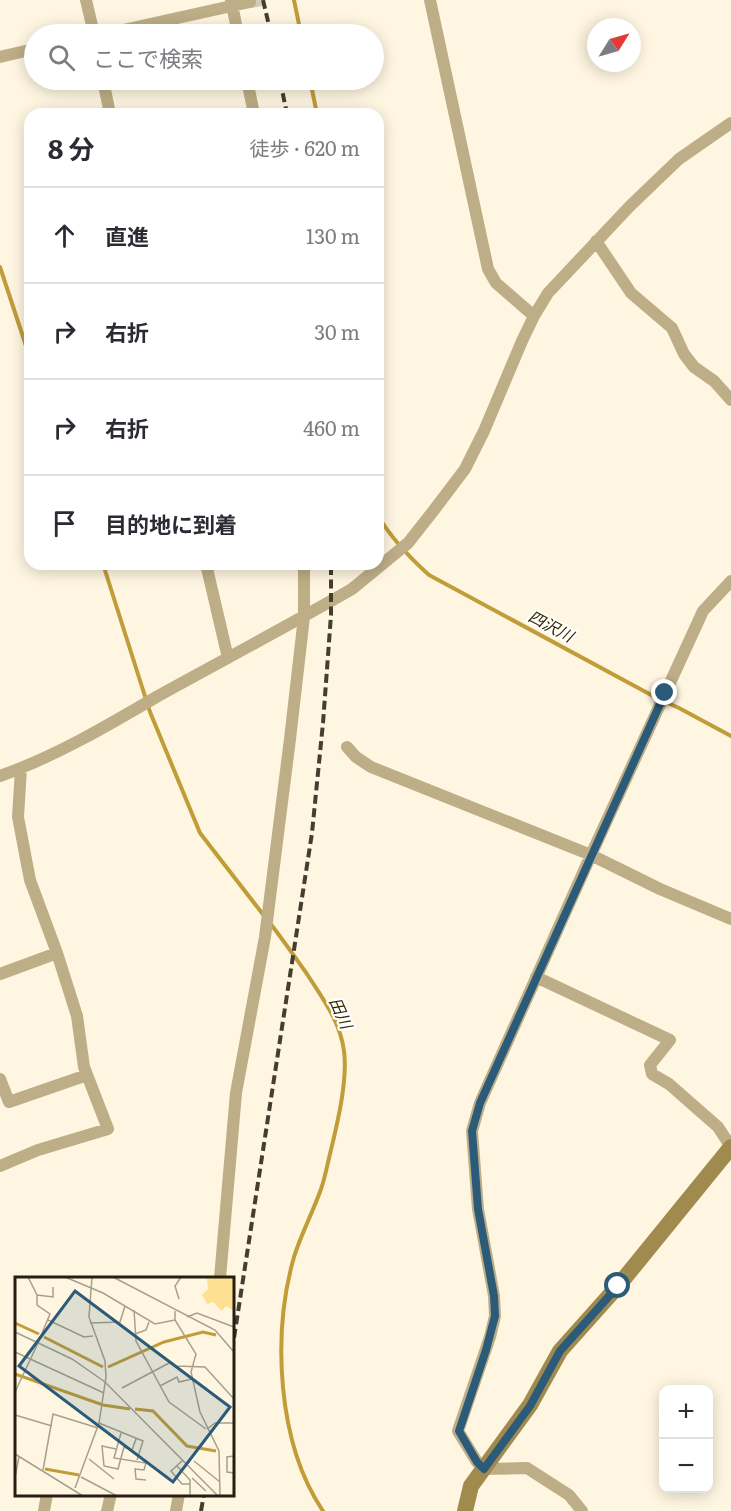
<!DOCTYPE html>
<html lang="ja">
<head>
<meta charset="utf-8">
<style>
	:root { --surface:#fff; --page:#f7f7f7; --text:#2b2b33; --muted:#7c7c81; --line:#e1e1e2 }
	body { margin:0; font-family:Literata,"Noto Sans JP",serif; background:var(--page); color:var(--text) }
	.controls { position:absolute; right:18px; bottom:18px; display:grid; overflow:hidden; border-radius:12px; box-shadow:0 3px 15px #0003 }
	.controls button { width:54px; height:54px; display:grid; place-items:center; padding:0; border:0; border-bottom:2px solid var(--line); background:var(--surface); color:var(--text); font:30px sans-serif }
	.compass { position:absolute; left:587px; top:18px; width:54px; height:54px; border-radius:50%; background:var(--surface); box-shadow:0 3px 15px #0003; rotate:53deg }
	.stop { position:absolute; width:18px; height:18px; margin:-14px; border:4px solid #2c5b7a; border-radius:50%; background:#fff }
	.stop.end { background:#2c5b7a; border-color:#fff; box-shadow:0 2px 6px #0008 }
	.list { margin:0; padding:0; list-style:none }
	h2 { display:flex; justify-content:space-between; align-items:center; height:78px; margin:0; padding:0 24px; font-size:26px }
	h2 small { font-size:20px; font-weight:400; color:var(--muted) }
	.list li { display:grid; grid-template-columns:39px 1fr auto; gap:18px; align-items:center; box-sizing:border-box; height:96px; padding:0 24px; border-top:2px solid var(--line) }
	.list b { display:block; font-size:22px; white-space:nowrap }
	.list em { font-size:20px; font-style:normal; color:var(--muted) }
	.icon { flex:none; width:33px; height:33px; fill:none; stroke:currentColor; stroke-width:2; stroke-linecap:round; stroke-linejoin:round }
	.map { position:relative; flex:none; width:731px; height:1511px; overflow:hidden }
	.search { position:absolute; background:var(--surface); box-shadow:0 3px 15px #0003; left:24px; top:24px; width:360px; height:66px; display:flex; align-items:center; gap:15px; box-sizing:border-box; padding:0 21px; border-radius:33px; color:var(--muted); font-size:22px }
	.panel { position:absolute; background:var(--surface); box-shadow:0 3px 15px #0003; left:24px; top:108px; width:360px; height:462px; border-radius:18px }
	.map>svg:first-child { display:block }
</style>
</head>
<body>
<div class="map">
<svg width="731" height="1511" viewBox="0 0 731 1511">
	<rect width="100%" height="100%" fill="#fef6e1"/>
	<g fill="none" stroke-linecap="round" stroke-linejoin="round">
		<path stroke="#c09d39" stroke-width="4" d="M 294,0 L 301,34
			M 310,80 L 317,114
			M 0,267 L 30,358
			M 378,516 C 392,539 409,557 429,575 L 655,697 L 679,708 L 731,736
			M 103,564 L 150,712 L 200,833 L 265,917
			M 270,923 C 283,940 295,957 307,974 C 323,999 340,1021 344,1051 C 348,1080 337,1125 330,1154 C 327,1166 325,1178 321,1189 C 313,1212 301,1234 294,1257 C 272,1334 277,1443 323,1511"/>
		<path stroke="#d2cbb8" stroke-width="12" stroke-dasharray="12 6" stroke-linecap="butt" d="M 250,2 L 263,0"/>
		<path stroke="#bdae87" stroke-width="12" d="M 86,0 L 94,34
			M 231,0 L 238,34
			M 430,0 L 488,269 L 496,283 L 534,316
			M 105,34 L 250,2
			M 0,57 L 34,49
			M 103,80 L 110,114
			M 247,80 L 254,114
			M 596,241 L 631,293 L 672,328 L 684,354 L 694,367 L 714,381 L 731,400
			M 206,564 L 228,658
			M 347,747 L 356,757 L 371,767 L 591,855 L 660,889 L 731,919
			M 0,776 C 56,756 107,726 158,696 C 218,663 278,631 338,597 L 352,589 L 408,543 L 434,510 L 465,469 L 484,431 L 522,341 L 534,316 L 548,293 L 630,206 L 679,159 L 731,123
			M 0,974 L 57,953
			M 536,977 L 670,1040 L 650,1065 L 652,1074 L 669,1084 L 718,1127 L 731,1147
			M 0,1079 L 9,1102 L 87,1075
			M 0,1166 L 38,1150 L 108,1129 L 84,1067 L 77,1016 L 57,953 L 30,880 L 18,817 L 21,769
			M 220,1278 L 236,1093 L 265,937 L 290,739 L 304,617 L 304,564
			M 44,1511 L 47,1494
			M 107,1511 L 111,1494
			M 176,1511 L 179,1494
			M 582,1511 L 569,1495 L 527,1468 L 484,1469 L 477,1462 L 458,1431 L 490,1337 L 495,1316 L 494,1296 L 478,1209 L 472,1131 L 480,1103 L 591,855 L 703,611 L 731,581"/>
		<path stroke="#a08a4e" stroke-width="16" d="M 465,1511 L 471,1486 L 530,1405 L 560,1351 L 618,1286 L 731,1147"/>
		<path stroke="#433e30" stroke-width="4" stroke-dasharray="9 4.5" stroke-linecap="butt" d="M 263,0 L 271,34
			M 280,80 L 287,114
			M 232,1351 L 312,833 L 323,723 L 331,615 L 331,564
			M 201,1511 L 204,1494"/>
	</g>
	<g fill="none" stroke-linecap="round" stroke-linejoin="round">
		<path stroke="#2c5b7a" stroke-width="8" d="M 618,1286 L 560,1351 L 530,1406 L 484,1469 L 477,1462 L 459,1431 L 486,1350 L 495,1316 L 494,1296 L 478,1209 L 472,1131 L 480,1103 L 665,693"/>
	</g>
	<g text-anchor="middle" stroke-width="4.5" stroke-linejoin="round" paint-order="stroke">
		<g font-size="16" font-style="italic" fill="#382a00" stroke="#fff">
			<text transform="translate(551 626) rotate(28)" y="6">四沢川</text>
			<text transform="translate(341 1013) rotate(66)" y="6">田川</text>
		</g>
	</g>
	<g transform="translate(15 1277)">
		<rect width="219" height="219" fill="#fef6e1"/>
		<path d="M 192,0 L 219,0 L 219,34 L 211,29 L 207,34 L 198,25 L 192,27 L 187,18 L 193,12 Z" fill="#fee092"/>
		<path fill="none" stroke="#c09d39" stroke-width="3" d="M 0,46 L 24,57M 29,60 L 88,90M 93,90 L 149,65 L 188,55 L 201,58M 0,97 L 88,128 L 115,132M 120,132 L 138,134 L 172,169 L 201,174M 30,192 L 64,198"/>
		<path fill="none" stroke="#a7a08e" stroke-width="1.5" d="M 13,0 L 22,18 L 22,28 L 35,37 L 25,61M 50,0 L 88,16 L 140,47 L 160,43M 98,0 L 200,53 L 219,75M 22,18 L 38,20 L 38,10M 164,22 L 160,9 L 166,0M 119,33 L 121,64 L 154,125 L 191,152M 160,34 L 160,43 L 181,77 L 176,95 L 185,135 L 204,174 L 205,219M 172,40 L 182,36 L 219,50M 33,43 L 69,60 L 78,59M 75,46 L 105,45 L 110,29M 0,55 L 57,82 L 90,105 L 203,219M 120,57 L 131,53 L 134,45M 0,75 L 89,116M 145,109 L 162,100 L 164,105 L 177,102M 107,111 L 156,85 L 161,89 L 190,90 L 219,122M 0,115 L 24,64M 0,138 L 37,149M 84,146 L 128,164 L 122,183M 192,152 L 200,146 L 219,146M 106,156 L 99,181 L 131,186 L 129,193 L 120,192M 101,172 L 87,169 L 89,189 L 103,192 L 109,170 L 117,173 L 121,162M 0,177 L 68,219M 219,179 L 212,180 L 212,195 L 219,196M 74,182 L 99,202M 168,183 L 156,194 L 167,207 L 175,207M 179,184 L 205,205M 162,189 L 175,203 L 175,219M 120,191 L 121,202 L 131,203M 28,193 L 38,137 L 83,151M 0,200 L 4,180M 66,200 L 102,219M 177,201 L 191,214M 60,211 L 84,146 L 91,100 L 90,84 L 74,40 L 77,0"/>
		<path fill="#2c5b7a" fill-opacity="0.15" stroke="#2c5b7a" stroke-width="3" d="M 60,14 L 215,130 L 158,205 L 4,89 Z"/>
		<rect width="219" height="219" fill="none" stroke="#241f12" stroke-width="3"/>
	</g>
</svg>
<div class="controls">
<button>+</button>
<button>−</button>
</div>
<svg class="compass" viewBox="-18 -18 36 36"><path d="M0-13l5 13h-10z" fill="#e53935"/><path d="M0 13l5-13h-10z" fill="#7c7c81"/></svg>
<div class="stop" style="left:618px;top:1286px"></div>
<div class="stop end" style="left:665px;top:693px"></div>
<div class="search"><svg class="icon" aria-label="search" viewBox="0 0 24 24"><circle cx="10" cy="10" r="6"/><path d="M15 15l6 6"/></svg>ここで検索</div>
<section class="panel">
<h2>8 分<small>徒歩 · 620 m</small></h2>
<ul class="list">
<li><svg class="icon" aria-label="ahead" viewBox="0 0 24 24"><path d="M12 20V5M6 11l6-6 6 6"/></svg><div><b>直進</b></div><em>130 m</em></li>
<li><svg class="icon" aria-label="right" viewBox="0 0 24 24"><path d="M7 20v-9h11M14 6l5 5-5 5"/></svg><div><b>右折</b></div><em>30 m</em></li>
<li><svg class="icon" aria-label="right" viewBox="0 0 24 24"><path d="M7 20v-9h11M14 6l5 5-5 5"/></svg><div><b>右折</b></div><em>460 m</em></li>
<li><svg class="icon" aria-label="arrive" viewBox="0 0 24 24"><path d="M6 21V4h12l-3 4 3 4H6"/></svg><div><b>目的地に到着</b></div></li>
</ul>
</section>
</div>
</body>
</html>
